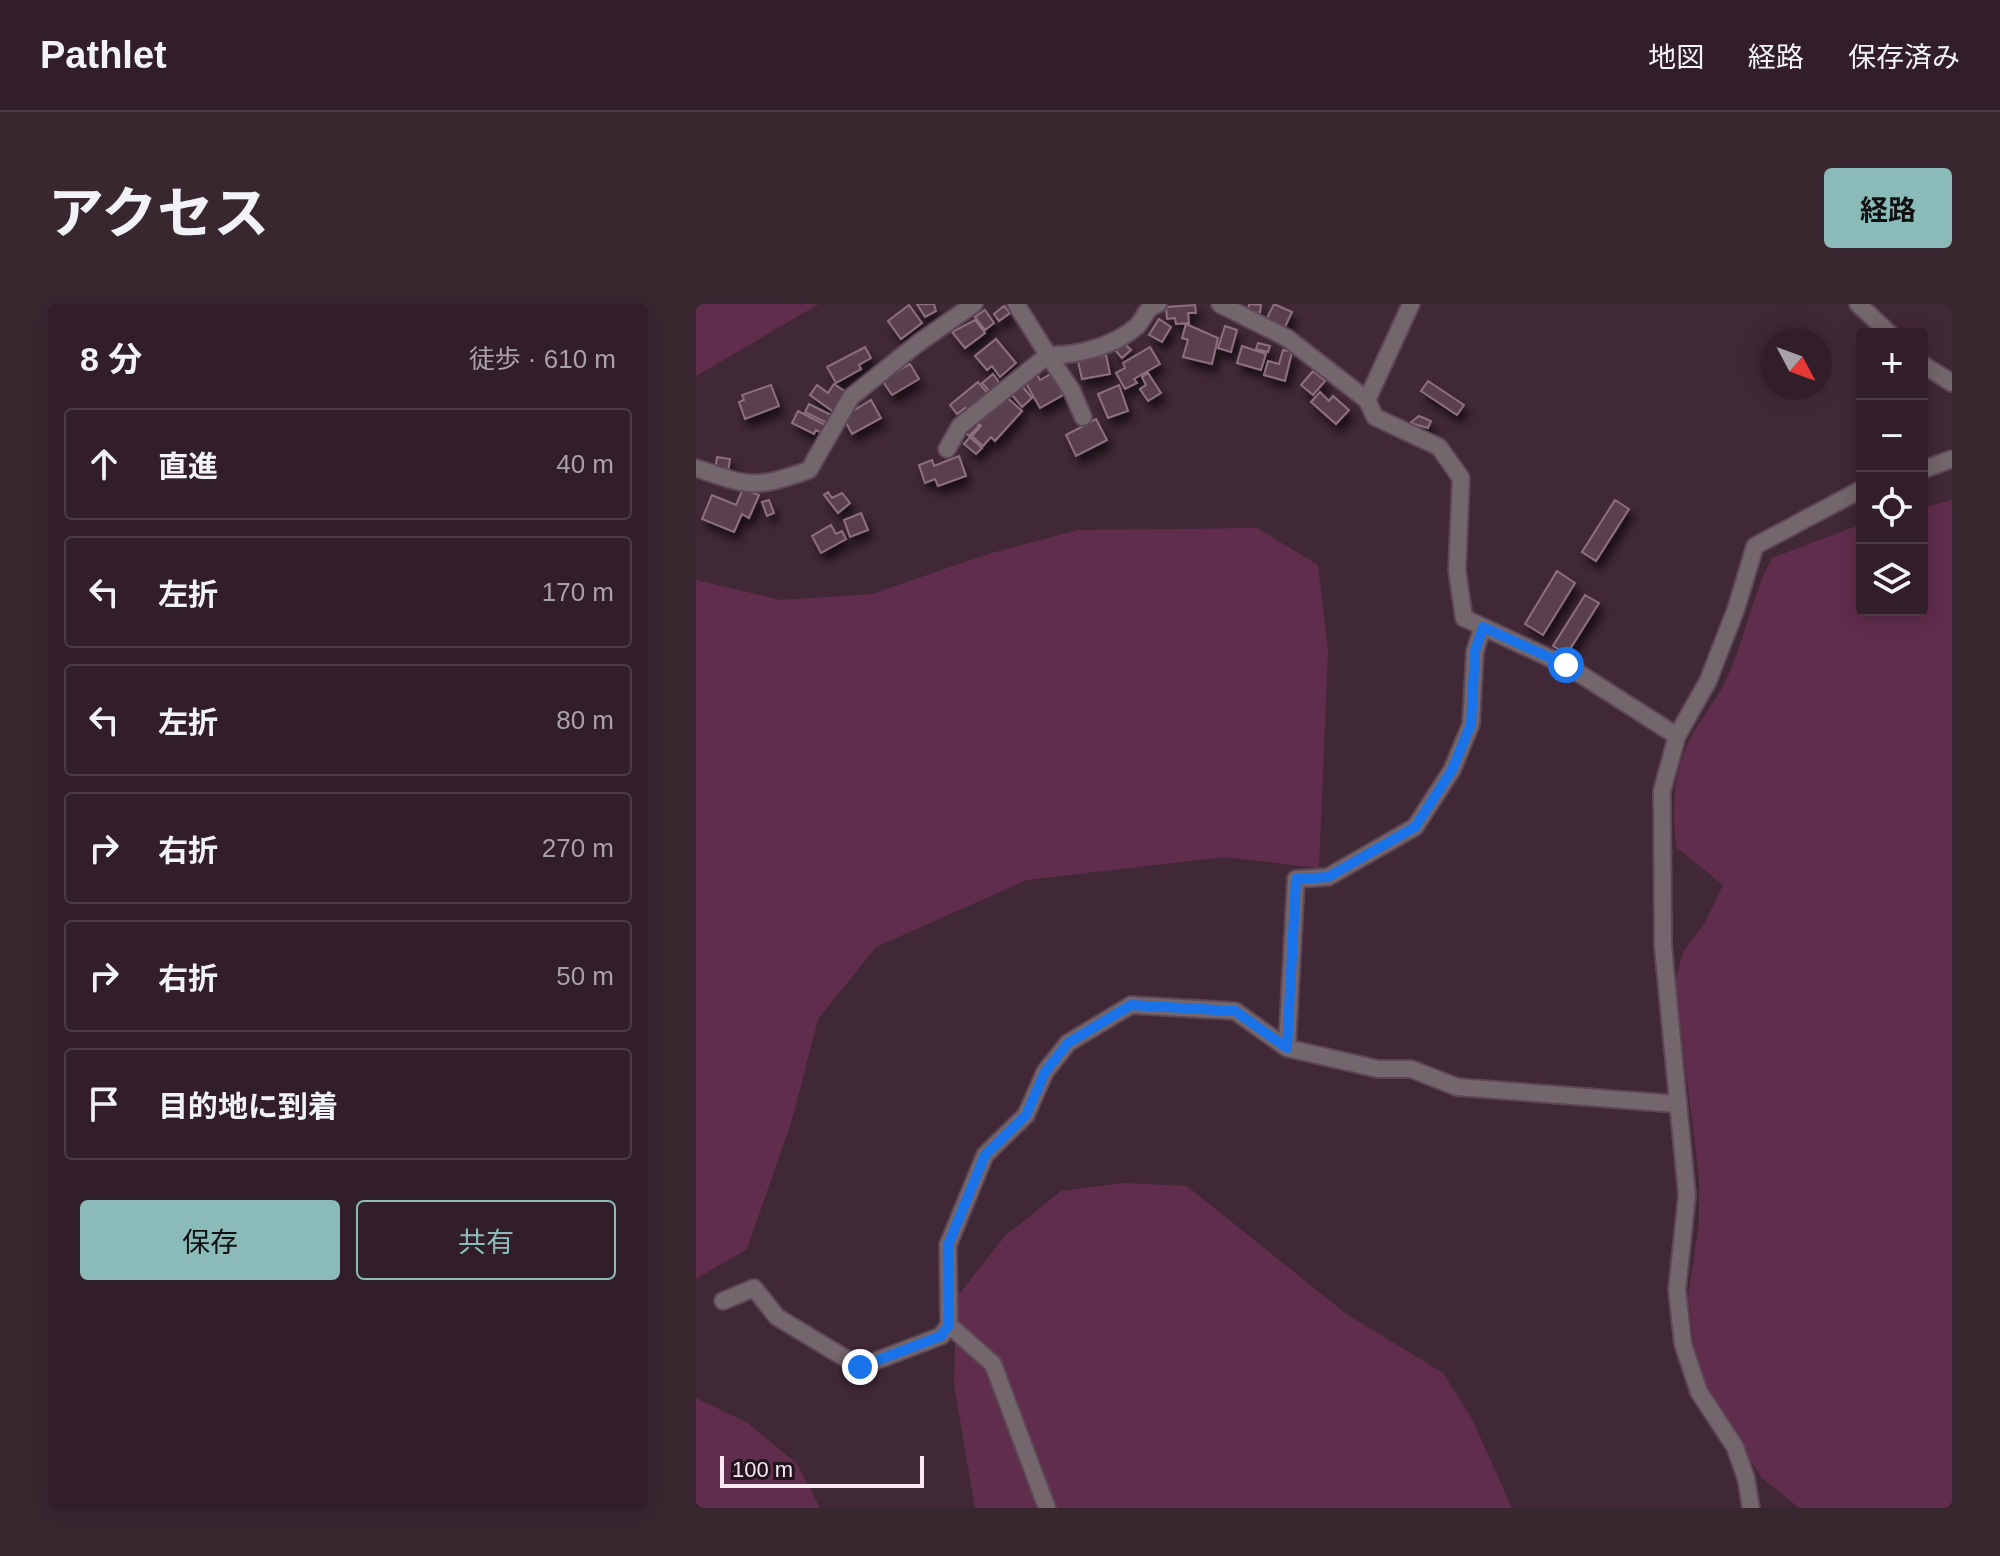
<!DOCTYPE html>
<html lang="ja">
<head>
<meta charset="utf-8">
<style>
	:root { --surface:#311e28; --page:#392730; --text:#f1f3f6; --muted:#a8a2a8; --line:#4c3c45; --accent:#8bbbb9 }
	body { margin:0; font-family:Helvetica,"Noto Sans JP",sans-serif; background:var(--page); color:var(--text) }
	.controls { position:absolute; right:24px; top:24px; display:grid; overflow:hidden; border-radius:8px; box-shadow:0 4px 20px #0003 }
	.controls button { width:72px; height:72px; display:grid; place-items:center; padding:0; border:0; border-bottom:2px solid var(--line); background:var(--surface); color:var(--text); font:40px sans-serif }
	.compass { position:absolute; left:1064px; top:24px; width:72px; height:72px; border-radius:50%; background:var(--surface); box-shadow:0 4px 20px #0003; rotate:131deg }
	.scale { position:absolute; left:24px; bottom:20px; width:204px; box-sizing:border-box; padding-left:8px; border:4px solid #f9e8f1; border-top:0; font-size:22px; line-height:28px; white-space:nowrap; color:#f9e8f1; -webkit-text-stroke:6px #20151b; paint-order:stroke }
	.stop { position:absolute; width:24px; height:24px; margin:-18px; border:6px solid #1a73e8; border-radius:50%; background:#fff }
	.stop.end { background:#1a73e8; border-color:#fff; box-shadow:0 2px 8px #0008 }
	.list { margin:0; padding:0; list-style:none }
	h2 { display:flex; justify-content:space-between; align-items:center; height:104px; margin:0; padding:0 32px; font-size:34px }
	h2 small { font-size:26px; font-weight:400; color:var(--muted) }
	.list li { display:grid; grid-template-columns:52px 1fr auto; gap:24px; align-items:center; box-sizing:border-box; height:112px; margin:0 16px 16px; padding:0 16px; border:2px solid var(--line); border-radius:8px }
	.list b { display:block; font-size:30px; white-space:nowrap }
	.list em { font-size:26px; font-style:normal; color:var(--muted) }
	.actions { display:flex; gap:16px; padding:24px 32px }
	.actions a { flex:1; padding:18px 0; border:2px solid var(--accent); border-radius:8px; text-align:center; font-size:28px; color:var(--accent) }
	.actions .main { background:var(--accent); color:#111 }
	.icon { flex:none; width:44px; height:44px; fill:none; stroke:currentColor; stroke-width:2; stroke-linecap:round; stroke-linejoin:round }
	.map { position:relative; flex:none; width:1256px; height:1204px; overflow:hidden; border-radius:8px }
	header { display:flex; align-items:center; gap:48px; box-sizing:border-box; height:112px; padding:0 40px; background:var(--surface); border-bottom:2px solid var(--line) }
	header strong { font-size:38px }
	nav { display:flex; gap:44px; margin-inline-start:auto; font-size:28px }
	.intro { display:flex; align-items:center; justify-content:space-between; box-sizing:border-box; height:192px; padding:0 48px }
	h1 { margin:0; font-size:56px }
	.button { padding:20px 36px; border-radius:8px; background:var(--accent); color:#111; font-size:28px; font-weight:700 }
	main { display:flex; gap:48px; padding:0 48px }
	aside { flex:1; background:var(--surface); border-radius:8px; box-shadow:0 4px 20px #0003 }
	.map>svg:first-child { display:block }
</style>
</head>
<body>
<header>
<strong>Pathlet</strong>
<nav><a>地図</a><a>経路</a><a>保存済み</a></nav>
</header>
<div class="intro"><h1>アクセス</h1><a class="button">経路</a></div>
<main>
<aside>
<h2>8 分<small>徒歩 · 610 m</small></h2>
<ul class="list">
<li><svg class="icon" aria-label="ahead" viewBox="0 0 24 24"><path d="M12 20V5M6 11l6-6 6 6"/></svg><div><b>直進</b></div><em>40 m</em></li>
<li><svg class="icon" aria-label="left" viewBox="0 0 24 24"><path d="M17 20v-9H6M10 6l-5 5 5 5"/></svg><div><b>左折</b></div><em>170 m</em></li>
<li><svg class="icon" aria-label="left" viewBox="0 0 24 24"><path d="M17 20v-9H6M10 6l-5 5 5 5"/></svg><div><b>左折</b></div><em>80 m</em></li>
<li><svg class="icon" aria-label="right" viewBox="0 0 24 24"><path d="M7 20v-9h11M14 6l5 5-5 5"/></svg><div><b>右折</b></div><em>270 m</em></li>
<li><svg class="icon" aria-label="right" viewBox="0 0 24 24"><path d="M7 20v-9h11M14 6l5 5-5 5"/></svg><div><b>右折</b></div><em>50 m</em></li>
<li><svg class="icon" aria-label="arrive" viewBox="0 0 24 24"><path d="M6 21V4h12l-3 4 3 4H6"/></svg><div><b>目的地に到着</b></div></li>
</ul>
<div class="actions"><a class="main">保存</a><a>共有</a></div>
</aside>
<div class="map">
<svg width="1256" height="1204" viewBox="0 0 1256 1204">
	<defs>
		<filter id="shadow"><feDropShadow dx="4.5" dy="8" stdDeviation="4" flood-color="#0009"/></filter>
	</defs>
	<rect width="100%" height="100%" fill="#412836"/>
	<path fill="#602d4c" d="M 0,0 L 123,0 L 0,72 Z
		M 1256,196 L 1256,1204 L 1103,1204 L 1065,1173 L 1012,1091 L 998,1041 L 992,993 L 1003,919 L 1003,873 L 979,679 L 987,648 L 1010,617 L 1027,581 L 980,543 C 976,508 977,472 992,439 C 1002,417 1020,398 1030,376 C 1049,336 1055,293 1076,254 L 1166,220 L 1166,306 L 1226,306 L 1226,204 Z
		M 561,224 L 622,261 L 632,347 L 623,564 L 528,553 L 331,576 L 180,643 L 122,715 L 96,816 L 51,945 L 0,975 L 0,276 L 85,296 L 176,290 L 292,250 L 382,226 Z
		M 427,879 L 491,882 L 649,1009 L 747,1069 L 776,1115 L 816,1204 L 279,1204 L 258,1080 L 260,994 L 309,932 L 365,887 Z
		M 0,1094 L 52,1119 L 101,1160 L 124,1204 L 0,1204 Z"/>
	<path fill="#5a3f4e" stroke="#8d6f7f" stroke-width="2" filter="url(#shadow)" d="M 221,0 L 238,0 L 240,7 L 229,13 Z
		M 553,0 L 565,1 L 564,9 L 552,7 Z
		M 578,0 L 596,8 L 588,25 L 570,16 Z
		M 213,1 L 226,19 L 205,35 L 192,17 Z
		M 499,1 L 500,9 L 492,9 L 493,19 L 480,20 L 479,14 L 471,15 L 470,3 Z
		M 308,2 L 314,9 L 303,17 L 298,10 Z
		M 289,6 L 298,19 L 289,26 L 279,13 Z
		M 463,15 L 475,23 L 466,38 L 453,31 Z
		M 279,16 L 289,29 L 269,44 L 256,28 Z
		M 490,20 L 522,34 L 516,60 L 487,53 L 492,36 L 486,34 Z
		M 529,22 L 541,26 L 535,48 L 522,44 Z
		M 300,35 L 320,59 L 304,73 L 296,62 L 291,66 L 279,52 Z
		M 428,39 L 435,46 L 426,54 L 419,46 Z
		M 562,39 L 574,42 L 572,48 L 560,45 Z
		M 546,42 L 570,50 L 565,66 L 541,59 Z
		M 169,43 L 175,54 L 163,61 L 165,65 L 140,79 L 131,63 Z
		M 454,43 L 464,60 L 438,75 L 441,79 L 429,85 L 420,69 L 429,64 L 427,59 Z
		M 587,46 L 596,48 L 589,77 L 568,71 L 572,57 L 583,60 Z
		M 410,51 L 414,70 L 386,75 L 382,57 Z
		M 214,60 L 223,75 L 196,91 L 186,76 Z
		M 339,67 L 344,76 L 360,67 L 370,85 L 365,87 L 367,91 L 344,104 L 327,74 Z
		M 617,67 L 629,77 L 617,91 L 605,81 Z
		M 452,69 L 465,89 L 452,97 L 444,85 L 450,81 L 446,73 Z
		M 297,70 L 305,81 L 295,89 L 286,79 Z
		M 732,77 L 768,101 L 761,111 L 725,87 Z
		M 282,78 L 294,92 L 273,109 L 269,104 L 261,110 L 254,101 Z
		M 323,78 L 336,94 L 326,103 L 312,86 Z
		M 138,80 L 153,90 L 139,109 L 114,91 L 121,81 L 132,89 Z
		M 75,81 L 83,102 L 49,115 L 43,98 L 48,96 L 46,91 Z
		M 423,81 L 432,107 L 412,114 L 402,90 Z
		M 624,88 L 633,97 L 637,92 L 653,106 L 640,120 L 615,98 Z
		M 307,90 L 326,107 L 299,137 L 295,133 L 287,142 L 276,132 L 285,122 L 281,119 Z
		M 175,96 L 185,114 L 156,130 L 147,113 Z
		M 113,100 L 135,111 L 131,119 L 109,108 Z
		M 102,107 L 129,121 L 125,129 L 120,126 L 118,130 L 96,119 Z
		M 723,112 L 735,117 L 732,124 L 714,119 Z
		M 400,115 L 411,136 L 380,152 L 370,131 Z
		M 276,116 L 283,122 L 273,132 L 267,126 Z
		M 274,133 L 286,144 L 280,150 L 268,140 Z
		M 263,152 L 270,172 L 242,182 L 239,175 L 229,179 L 223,161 L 236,156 L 238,162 Z
		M 21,153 L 34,155 L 32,168 L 19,166 Z
		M 47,185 L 63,191 L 53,214 L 46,210 L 38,228 L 6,215 L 16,191 L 40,201 Z
		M 132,188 L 136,194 L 146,189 L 154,199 L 142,209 L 128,191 Z
		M 73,196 L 78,209 L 71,212 L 66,198 Z
		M 919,196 L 933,205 L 900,257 L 886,248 Z
		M 165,209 L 172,226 L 154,233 L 148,216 Z
		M 135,221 L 140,230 L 146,227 L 150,235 L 125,249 L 116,232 Z
		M 861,267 L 879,279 L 847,331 L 829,320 Z
		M 889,291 L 903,299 L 871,350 L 857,342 Z"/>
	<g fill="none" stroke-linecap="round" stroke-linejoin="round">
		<g stroke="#5e4754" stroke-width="20">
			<path id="minor" d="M 320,0 L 352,51 C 381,52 419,42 441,22 C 449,14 450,3 462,0
				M 524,0 L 591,34 L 671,96 L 679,113 L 743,143 L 765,174 L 761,266 L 768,314 L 873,363 L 981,432 L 966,487 L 967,642 L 991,891 L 981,986 L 987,1040 L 1003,1088 L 1039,1143 L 1050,1174 L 1055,1204
				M 1162,0 L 1194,30
				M 1226,60 L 1256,79
				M 671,96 L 715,0
				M 251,145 L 264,122 L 352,51 L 376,87 L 387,113
				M 0,164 C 55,183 58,185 113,166 L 155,93 L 221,40 L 278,0
				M 1226,166 L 1256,155
				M 981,432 L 1012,377 L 1040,305 L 1059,242 L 1166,185
				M 591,744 L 600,575 L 632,573 L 719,523 L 756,466 L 775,420 L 779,347 L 787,323
				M 27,997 L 58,984 L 81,1013 L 164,1063 L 245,1032 L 253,1021
				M 351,1204 L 297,1060 L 253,1021 L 252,941 L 289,851 L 330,811 L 349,768 L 372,739 L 435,701 L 539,707 L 591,744 L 682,765 L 715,765 L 761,783 L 981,800"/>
		</g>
		<use href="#minor" stroke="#74666d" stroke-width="16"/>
	</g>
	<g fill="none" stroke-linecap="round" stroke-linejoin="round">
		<path stroke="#1a73e8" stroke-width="10" d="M 164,1063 L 245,1032 L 253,1021 L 252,941 L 289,851 L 330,811 L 349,768 L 372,739 L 435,701 L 539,707 L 591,744 L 600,575 L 632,573 L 719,523 L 756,466 L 775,420 L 779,347 L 787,323 L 870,361"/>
	</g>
</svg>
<div class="controls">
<button>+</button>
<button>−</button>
<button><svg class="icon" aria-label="locate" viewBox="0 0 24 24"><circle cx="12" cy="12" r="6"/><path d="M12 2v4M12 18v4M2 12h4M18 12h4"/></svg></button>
<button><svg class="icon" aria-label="layers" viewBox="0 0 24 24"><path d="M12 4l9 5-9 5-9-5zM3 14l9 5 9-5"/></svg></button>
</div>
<svg class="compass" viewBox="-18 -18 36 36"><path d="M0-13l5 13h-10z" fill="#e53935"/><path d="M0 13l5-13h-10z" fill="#a8a2a8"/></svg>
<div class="scale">100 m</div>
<div class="stop" style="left:870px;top:361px"></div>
<div class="stop end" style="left:164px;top:1063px"></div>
</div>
</main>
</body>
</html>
